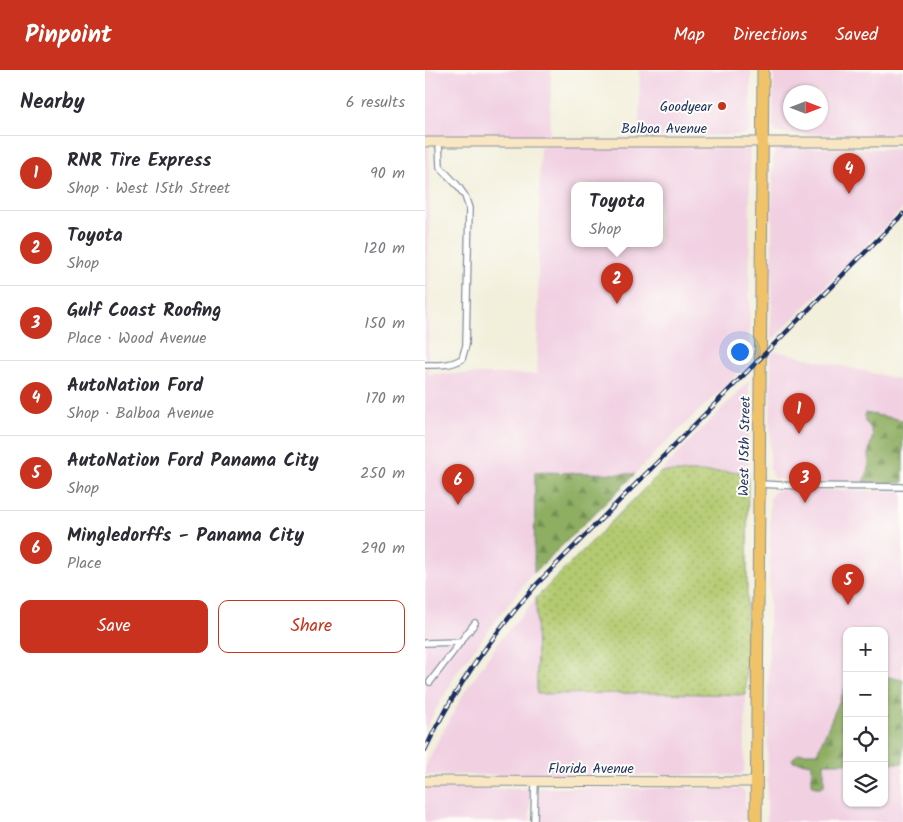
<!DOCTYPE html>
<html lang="en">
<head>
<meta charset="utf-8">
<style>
	:root { --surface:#fff; --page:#f7f7f7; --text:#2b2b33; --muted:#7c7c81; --line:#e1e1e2; --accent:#c8321e }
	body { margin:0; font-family:Kalam,sans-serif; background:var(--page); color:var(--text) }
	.controls { position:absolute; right:15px; bottom:15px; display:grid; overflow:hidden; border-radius:10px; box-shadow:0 1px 4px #0004 }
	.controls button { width:45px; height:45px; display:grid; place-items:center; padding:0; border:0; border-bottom:1px solid var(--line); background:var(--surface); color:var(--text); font:25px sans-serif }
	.compass { position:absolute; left:358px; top:15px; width:45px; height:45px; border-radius:50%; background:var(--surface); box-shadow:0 1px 4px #0004; rotate:90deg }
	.you { position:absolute; left:314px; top:281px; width:18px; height:18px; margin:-12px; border:4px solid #fff; border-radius:50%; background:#1a73e8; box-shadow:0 0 0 8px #1a73e833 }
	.badge { display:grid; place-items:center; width:32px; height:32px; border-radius:50%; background:var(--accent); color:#fff; font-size:16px; font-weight:700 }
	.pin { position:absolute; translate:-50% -41px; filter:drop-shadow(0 1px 2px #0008) }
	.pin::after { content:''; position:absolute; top:26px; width:18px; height:15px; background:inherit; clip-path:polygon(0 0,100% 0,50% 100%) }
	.popup { position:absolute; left:146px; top:112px; width:92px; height:65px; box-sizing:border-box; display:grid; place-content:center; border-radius:10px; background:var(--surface); filter:drop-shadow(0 1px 4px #0005); font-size:16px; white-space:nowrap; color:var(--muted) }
	.popup b { font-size:19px; color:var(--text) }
	.popup::after { content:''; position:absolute; left:50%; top:100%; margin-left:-10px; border:10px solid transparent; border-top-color:var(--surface) }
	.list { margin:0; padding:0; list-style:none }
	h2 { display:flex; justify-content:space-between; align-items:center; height:65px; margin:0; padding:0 20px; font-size:21px }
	h2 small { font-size:16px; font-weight:400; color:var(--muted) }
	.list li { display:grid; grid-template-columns:32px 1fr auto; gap:15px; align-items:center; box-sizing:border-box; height:75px; padding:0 20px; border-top:1px solid var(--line) }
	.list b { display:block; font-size:19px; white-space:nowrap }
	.list p { margin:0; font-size:16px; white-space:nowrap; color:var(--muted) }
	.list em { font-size:16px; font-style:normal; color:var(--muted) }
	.actions { display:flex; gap:10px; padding:15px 20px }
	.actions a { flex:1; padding:11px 0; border:1px solid var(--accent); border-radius:10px; text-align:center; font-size:18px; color:var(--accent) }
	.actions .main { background:var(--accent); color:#fff }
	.icon { flex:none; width:28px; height:28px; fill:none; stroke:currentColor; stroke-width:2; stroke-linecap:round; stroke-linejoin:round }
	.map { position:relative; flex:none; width:478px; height:752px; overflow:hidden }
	header { display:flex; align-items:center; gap:30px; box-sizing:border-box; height:70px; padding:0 25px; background:var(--accent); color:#fff }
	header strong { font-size:24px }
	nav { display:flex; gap:28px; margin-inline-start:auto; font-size:18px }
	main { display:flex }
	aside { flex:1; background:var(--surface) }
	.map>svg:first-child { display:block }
</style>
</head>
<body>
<header>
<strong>Pinpoint</strong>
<nav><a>Map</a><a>Directions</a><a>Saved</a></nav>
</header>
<main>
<aside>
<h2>Nearby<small>6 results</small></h2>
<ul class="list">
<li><span class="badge">1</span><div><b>RNR Tire Express</b><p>Shop · West 15th Street</p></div><em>90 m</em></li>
<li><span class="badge">2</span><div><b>Toyota</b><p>Shop</p></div><em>120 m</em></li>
<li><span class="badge">3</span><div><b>Gulf Coast Roofing</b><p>Place · Wood Avenue</p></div><em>150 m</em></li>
<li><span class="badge">4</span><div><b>AutoNation Ford</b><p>Shop · Balboa Avenue</p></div><em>170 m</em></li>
<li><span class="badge">5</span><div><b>AutoNation Ford Panama City</b><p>Shop</p></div><em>250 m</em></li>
<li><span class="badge">6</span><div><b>Mingledorffs - Panama City</b><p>Place</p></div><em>290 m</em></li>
</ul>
<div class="actions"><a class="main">Save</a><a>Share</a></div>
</aside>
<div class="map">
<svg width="478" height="752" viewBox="0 0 478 752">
	<defs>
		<pattern id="grass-dots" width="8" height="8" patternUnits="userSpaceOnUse" patternTransform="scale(1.25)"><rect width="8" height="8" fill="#b3ca6f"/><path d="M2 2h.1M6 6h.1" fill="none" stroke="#91a45e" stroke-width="1.8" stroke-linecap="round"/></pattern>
		<pattern id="forest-firs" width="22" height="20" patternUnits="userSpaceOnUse" patternTransform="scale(1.25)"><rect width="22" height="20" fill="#8eae62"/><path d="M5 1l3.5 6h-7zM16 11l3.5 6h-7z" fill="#738e54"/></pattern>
	</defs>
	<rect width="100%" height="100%" fill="#fdfcf7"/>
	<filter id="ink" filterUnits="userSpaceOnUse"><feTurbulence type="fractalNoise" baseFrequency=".02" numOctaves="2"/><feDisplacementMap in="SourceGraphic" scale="10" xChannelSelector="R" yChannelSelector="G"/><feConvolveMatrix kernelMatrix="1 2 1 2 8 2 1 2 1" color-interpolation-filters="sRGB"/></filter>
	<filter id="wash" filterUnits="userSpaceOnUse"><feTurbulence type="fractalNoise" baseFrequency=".0096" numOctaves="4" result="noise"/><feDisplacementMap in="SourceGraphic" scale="20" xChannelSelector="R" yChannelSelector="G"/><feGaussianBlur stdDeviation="1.12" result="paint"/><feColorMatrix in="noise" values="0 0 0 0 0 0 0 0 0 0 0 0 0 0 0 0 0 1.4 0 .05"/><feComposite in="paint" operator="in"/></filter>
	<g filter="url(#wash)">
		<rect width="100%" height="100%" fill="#f2efdb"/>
		<path fill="#f1d0e2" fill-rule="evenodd" d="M 0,0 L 126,0 L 125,69 L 0,69 Z
			M 215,0 L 326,0 L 325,60 L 321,64 L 313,65 L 216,67 L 214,62 Z
			M 349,0 L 478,0 L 478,66 L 352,63 L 348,59 ZM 366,22 L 396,22 L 396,52 L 366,52 Z
			M 115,76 L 213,76 L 321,78 L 325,79 L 324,293 L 237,376 L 210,404 L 110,402 L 109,503 L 103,509 L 32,602 L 0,660 L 0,77 L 4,77 L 3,304 L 112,304 ZM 150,115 L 234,115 L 234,173 L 150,173 Z
			M 356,78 L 478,79 L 478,138 L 346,271 L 348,89 L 351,80 Z
			M 351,281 L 478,310 L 478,413 L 374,412 L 348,408 L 345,399 L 346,284 Z
			M 324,311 L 323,402 L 236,402 L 256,380 Z
			M 352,420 L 478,421 L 478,609 L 459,609 L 459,561 L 422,561 L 422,733 L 459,733 L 459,688 L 478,688 L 478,752 L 342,752 L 345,430 L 346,425 Z
			M 111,528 L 112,624 L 228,623 L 321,625 L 319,702 L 315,705 L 0,705 L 0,697 L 12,672 L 39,623 L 75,570 Z
			M 0,718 L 105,719 L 105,752 L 0,752 Z
			M 114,718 L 316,719 L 320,722 L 320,752 L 114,752 Z"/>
		<path fill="url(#grass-dots)" stroke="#677c66" d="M 236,402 L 323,402 L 321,625 L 228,623 L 112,624 L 111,528 Z"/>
		<path fill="url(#forest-firs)" stroke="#546e60" d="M 440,343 L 478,350 L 478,413 L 438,412 L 444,399 L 444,380 L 448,365 L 445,357 L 440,352 Z
			M 110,402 L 210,404 L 109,503 Z
			M 459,606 L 478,610 L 478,693 L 459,693 Z
			M 422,613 L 422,693 L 399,693 L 399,716 L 398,717 L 390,717 L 387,714 L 387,694 L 368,691 L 367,689 L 374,683 L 392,683 Z"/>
	</g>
	<g filter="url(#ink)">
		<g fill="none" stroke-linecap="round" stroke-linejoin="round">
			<g stroke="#868f9c" stroke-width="8">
				<path id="street" d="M 0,295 C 13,295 25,296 37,289 L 41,275 L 44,138 L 40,126 L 33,116 L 15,97 L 14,72
					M 334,414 L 375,416 L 478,417
					M 0,573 L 35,572
					M 5,612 L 50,553
					M 109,752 L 110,711"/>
			</g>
			<g stroke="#868f9c" stroke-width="11">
				<path id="secondary" d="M 0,72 L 478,72
					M 0,711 L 331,712"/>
			</g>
			<g stroke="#868f9c" stroke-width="13">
				<path id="highway" d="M 331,752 L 338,0"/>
			</g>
			<use href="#street" stroke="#fff" stroke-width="5.5"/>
			<use href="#secondary" stroke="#f9e7c3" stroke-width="9"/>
			<use href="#highway" stroke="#f0c369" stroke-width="11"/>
			<g stroke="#1b2f5e" stroke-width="4.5">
				<path id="rail" d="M 0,680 C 28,619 67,566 111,515 L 478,144"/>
			</g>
			<use href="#rail" stroke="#fdfcf7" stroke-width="2.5" stroke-dasharray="8" stroke-linecap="butt"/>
		</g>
	</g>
	<circle fill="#c8321e" stroke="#fdfcf7" stroke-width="2" cx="297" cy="36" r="5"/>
	<g text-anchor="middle" stroke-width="4" stroke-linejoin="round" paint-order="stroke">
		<g font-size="14" fill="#1b2f5e" stroke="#fdfcf7" text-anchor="end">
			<text x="287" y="41">Goodyear</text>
		</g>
		<g font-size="14" fill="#1b2f5e" stroke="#fdfcf7">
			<text x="239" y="63">Balboa Avenue</text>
			<text transform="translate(319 376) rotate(-89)" y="5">West 15th Street</text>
			<text x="166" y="703">Florida Avenue</text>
		</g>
	</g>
</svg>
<div class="controls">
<button>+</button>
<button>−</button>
<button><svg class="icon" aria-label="locate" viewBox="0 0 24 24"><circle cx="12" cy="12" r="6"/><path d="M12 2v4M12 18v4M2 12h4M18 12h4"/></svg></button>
<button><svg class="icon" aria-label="layers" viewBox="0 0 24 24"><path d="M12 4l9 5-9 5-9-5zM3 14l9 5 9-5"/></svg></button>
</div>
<svg class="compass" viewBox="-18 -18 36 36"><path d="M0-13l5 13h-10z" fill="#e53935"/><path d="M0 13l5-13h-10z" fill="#7c7c81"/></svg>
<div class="you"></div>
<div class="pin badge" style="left:374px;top:364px">1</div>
<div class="pin badge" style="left:192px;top:234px">2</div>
<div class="popup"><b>Toyota</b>Shop</div>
<div class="pin badge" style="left:380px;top:433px">3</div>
<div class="pin badge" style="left:424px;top:124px">4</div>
<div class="pin badge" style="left:423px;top:535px">5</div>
<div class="pin badge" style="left:33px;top:435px">6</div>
</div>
</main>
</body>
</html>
